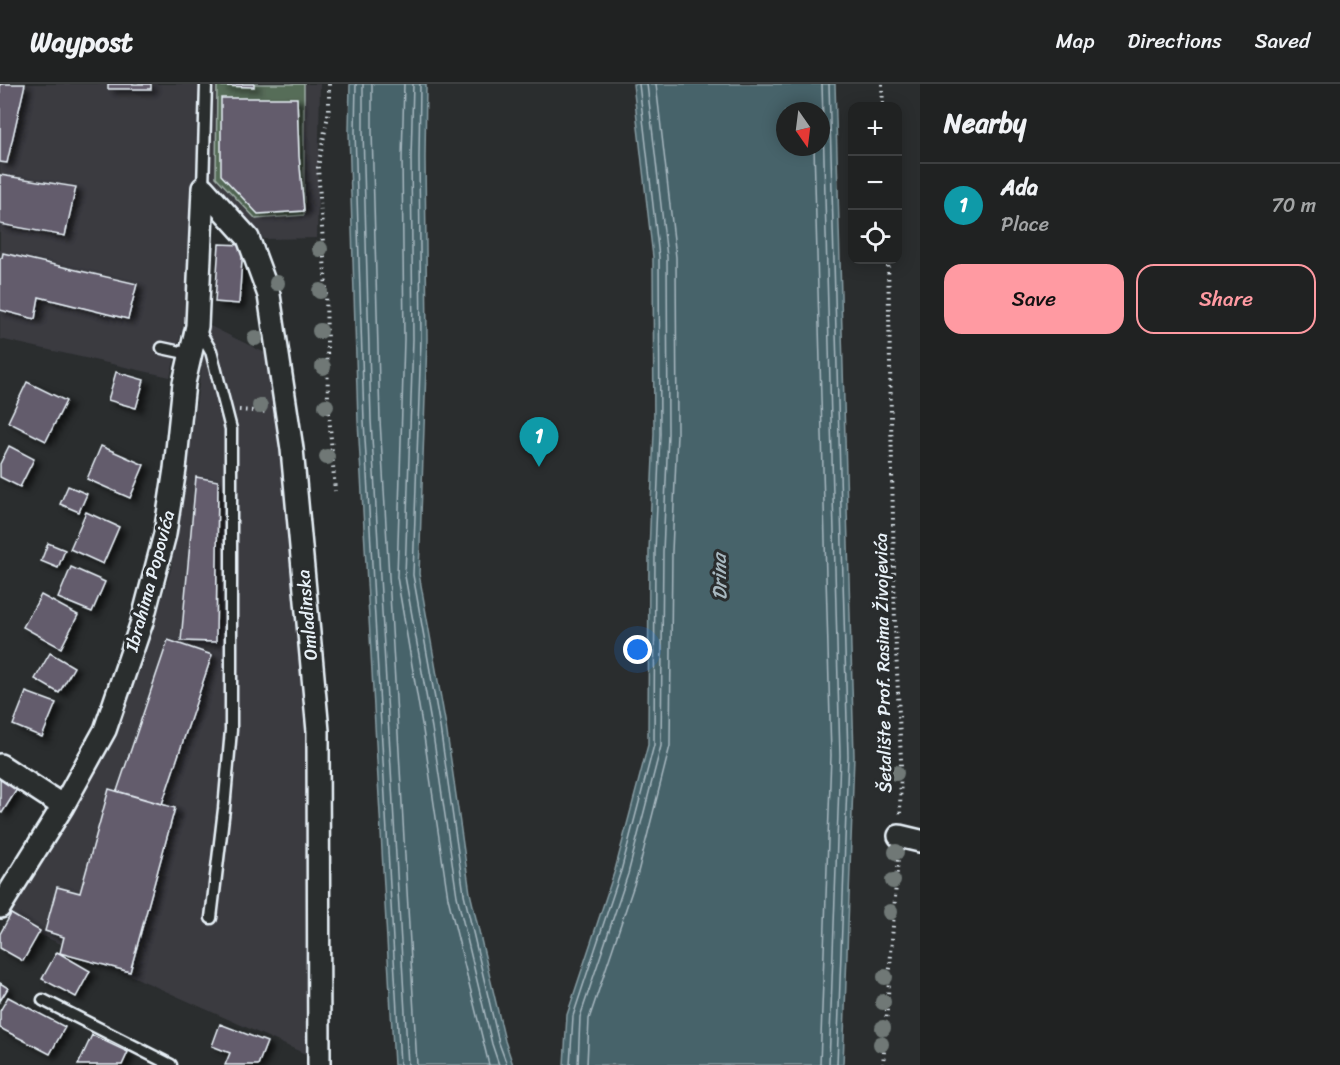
<!DOCTYPE html>
<html lang="en">
<head>
<meta charset="utf-8">
<style>
	:root { --surface:#202222; --page:#282a2a; --text:#f1f3f6; --muted:#a2a4a5; --line:#3d3f40; --accent:#ff9aa2 }
	body { margin:0; font-family:Sriracha,sans-serif; background:var(--page); color:var(--text) }
	.controls { position:absolute; right:18px; top:18px; display:grid; overflow:hidden; border-radius:12px; box-shadow:0 3px 15px #0003 }
	.controls button { width:54px; height:54px; display:grid; place-items:center; padding:0; border:0; border-bottom:2px solid var(--line); background:var(--surface); color:var(--text); font:30px sans-serif }
	.compass { position:absolute; left:776px; top:18px; width:54px; height:54px; border-radius:50%; background:var(--surface); box-shadow:0 3px 15px #0003; rotate:166deg }
	.you { position:absolute; left:638px; top:566px; width:21px; height:21px; margin:-15px; border:4px solid #fff; border-radius:50%; background:#1a73e8; box-shadow:0 0 0 9px #1a73e833 }
	.badge { display:grid; place-items:center; width:39px; height:39px; border-radius:50%; background:var(--accent); color:#fff; font-size:20px; font-weight:700 }
	.pin { position:absolute; translate:-50% -50px; filter:drop-shadow(0 2px 3px #0008) }
	.pin::after { content:''; position:absolute; top:32px; width:21px; height:18px; background:inherit; clip-path:polygon(0 0,100% 0,50% 100%) }
	.list { margin:0; padding:0; list-style:none }
	h2 { display:flex; justify-content:space-between; align-items:center; height:78px; margin:0; padding:0 24px; font-size:26px }
	h2 small { font-size:20px; font-weight:400; color:var(--muted) }
	.list li { display:grid; grid-template-columns:39px 1fr auto; gap:18px; align-items:center; box-sizing:border-box; height:84px; padding:0 24px; border-top:2px solid var(--line) }
	.list b { display:block; font-size:22px; white-space:nowrap }
	.list p { margin:0; font-size:20px; white-space:nowrap; color:var(--muted) }
	.list em { font-size:20px; font-style:normal; color:var(--muted) }
	.actions { display:flex; gap:12px; padding:18px 24px }
	.actions a { flex:1; padding:14px 0; border:2px solid var(--accent); border-radius:18px; text-align:center; font-size:21px; color:var(--accent) }
	.actions .main { background:var(--accent); color:#111 }
	.icon { flex:none; width:33px; height:33px; fill:none; stroke:currentColor; stroke-width:2; stroke-linecap:round; stroke-linejoin:round }
	.map { position:relative; flex:none; width:920px; height:981px; overflow:hidden }
	header { display:flex; align-items:center; gap:36px; box-sizing:border-box; height:84px; padding:0 30px; background:var(--surface); border-bottom:2px solid var(--line) }
	header strong { font-size:28px }
	nav { display:flex; gap:33px; margin-inline-start:auto; font-size:21px }
	main { display:flex }
	aside { flex:1; background:var(--surface) }
	.map>svg:first-child { display:block }
</style>
</head>
<body>
<header>
<strong>Waypost</strong>
<nav><a>Map</a><a>Directions</a><a>Saved</a></nav>
</header>
<main>
<div class="map">
<svg width="920" height="981" viewBox="0 0 920 981">
	<defs>
		<filter id="shadow"><feDropShadow dx="6" dy="4" stdDeviation="3" flood-color="#0009"/></filter>
	</defs>
	<rect width="100%" height="100%" fill="#2a2d2e"/>
	<filter id="ink" filterUnits="userSpaceOnUse"><feTurbulence type="fractalNoise" baseFrequency=".0167" numOctaves="2"/><feDisplacementMap in="SourceGraphic" scale="12" xChannelSelector="R" yChannelSelector="G"/><feConvolveMatrix kernelMatrix="1 2 1 2 8 2 1 2 1" color-interpolation-filters="sRGB"/></filter>
	<g filter="url(#ink)">
		<path fill="#3b3b41" d="M 0,0 L 320,0 L 317,154 L 264,155 L 215,99 L 198,100 L 187,226 L 170,293 L 0,255 Z
			M 208,241 L 267,270 L 298,469 L 311,585 L 310,972 L 3,834 L 65,740 L 108,658 L 141,584 L 171,485 Z"/>
		<path fill="#576d59" stroke="#a0afa8" stroke-width="1.5" d="M 217,0 L 304,0 L 304,131 L 256,135 L 216,93 Z"/>
		<path fill="#47636b" stroke="#879ca3" stroke-width="1.5" fill-rule="evenodd" d="M 350,0 L 426,0 L 425,74 L 427,255 L 419,490 L 446,642 L 470,809 L 505,957 L 513,981 L 394,981 L 358,337 L 349,47 Z
			M 633,0 L 835,0 L 854,672 L 843,981 L 564,981 L 567,931 L 615,786 L 648,661 L 649,467 L 654,349 L 653,173 ZM 785,27 L 821,27 L 821,63 L 785,63 Z"/>
		<g fill="none" stroke-linecap="round" stroke-linejoin="round">
			<path stroke="#a8b8c0" stroke-width="1.5" d="M 356,0 L 355,47 L 364,337 L 400,981
				M 363,0 L 363,47 L 371,336 L 408,981
				M 372,0 L 372,47 L 380,336 L 417,981
				M 404,0 L 402,74 L 404,255 L 397,493 L 423,646 L 448,814 L 489,981
				M 413,0 L 411,74 L 413,255 L 405,492 L 432,644 L 457,812 L 492,960 L 499,981
				M 420,0 L 419,74 L 421,255 L 413,491 L 440,643 L 464,810 L 499,959 L 507,981
				M 822,0 L 840,672 L 829,981
				M 829,0 L 848,672 L 837,981
				M 814,63 L 831,671 L 820,981
				M 570,981 L 573,932 L 621,787 L 654,661 L 655,468 L 660,350 L 659,173 L 639,0
				M 578,981 L 580,933 L 628,790 L 661,662 L 663,468 L 668,350 L 667,173 L 647,0
				M 587,981 L 589,935 L 637,792 L 670,662 L 672,468 L 677,350 L 676,173 L 656,0"/>
		</g>
		<path fill="#645c6c" stroke="#e8f1f8" stroke-width="1.5" filter="url(#shadow)" d="M 0,0 L 25,0 L 7,79 L 0,78 Z
			M 108,0 L 151,0 L 151,5 L 108,5 Z
			M 222,0 L 254,0 L 254,3 L 222,2 Z
			M 221,14 L 297,14 L 299,72 L 304,127 L 258,130 L 221,91 Z
			M 0,91 L 76,103 L 65,152 L 0,140 Z
			M 219,160 L 243,161 L 239,220 L 215,218 Z
			M 3,169 L 137,200 L 128,235 L 39,213 L 35,235 L 0,226 L 0,174 L 2,174 Z
			M 116,288 L 144,296 L 136,324 L 108,316 Z
			M 27,298 L 66,317 L 46,357 L 8,338 Z
			M 9,362 L 34,375 L 20,403 L 0,393 L 0,380 Z
			M 101,362 L 144,381 L 130,414 L 87,395 Z
			M 196,393 L 218,397 L 216,558 L 181,557 Z
			M 68,402 L 87,410 L 79,428 L 60,420 Z
			M 86,428 L 119,443 L 103,480 L 70,465 Z
			M 48,459 L 65,466 L 58,484 L 41,477 Z
			M 71,483 L 105,498 L 92,528 L 58,514 Z
			M 41,511 L 78,531 L 61,564 L 23,543 Z
			M 168,556 L 212,571 L 162,720 L 117,707 Z
			M 50,569 L 74,583 L 59,609 L 35,595 Z
			M 26,608 L 56,619 L 42,653 L 13,641 Z
			M 0,691 L 19,702 L 2,729 L 0,728 Z
			M 109,705 L 175,724 L 130,888 L 60,869 L 64,853 L 45,847 L 57,803 L 80,809 Z
			M 11,830 L 40,847 L 23,877 L 0,864 L 0,850 Z
			M 57,868 L 90,887 L 76,913 L 42,895 Z
			M 0,899 L 8,904 L 0,917 Z
			M 8,913 L 65,943 L 50,970 L 0,944 L 0,927 Z
			M 220,940 L 267,958 L 258,981 L 225,981 L 230,969 L 212,962 Z
			M 92,951 L 128,968 L 122,981 L 78,981 Z"/>
		<g fill="none" stroke-linecap="round" stroke-linejoin="round">
			<g stroke="#e8f1f8" stroke-width="15">
				<path id="lane" d="M 203,104 L 206,0
					M 198,244 L 211,267 L 231,345 L 231,646 L 224,725 L 211,834
					M 162,264 L 190,270
					M 43,916 L 171,981"/>
			</g>
			<g stroke="#e8f1f8" stroke-width="26">
				<path id="street" d="M 203,104 L 248,154 L 269,211 L 292,365 L 318,647 L 319,981
					M 0,681 L 63,722
					M 899,752 L 920,757
					M 0,823 L 63,722 L 105,646 L 142,538 L 165,450 L 175,385 L 184,299 L 197,242 L 203,104"/>
			</g>
			<path stroke="#e8f1f8" stroke-width="4" stroke-dasharray="1.5 4.5" stroke-linecap="butt" d="M 329,0 L 329,26 L 318,83 L 326,205 L 328,317 L 335,407
				M 882,0 L 883,22
				M 888,176 L 895,542 L 901,676 L 900,732
				M 239,326 L 268,328
				M 883,981 L 898,772"/>
			<use href="#lane" stroke="#2a2d2e" stroke-width="10"/>
			<use href="#street" stroke="#2a2d2e" stroke-width="21"/>
		</g>
		<g fill="#6f7876">
			<circle cx="320" cy="165" r="8"/>
			<circle cx="277" cy="199" r="8"/>
			<circle cx="320" cy="207" r="8"/>
			<circle cx="320" cy="247" r="8"/>
			<circle cx="255" cy="254" r="8"/>
			<circle cx="323" cy="283" r="8"/>
			<circle cx="260" cy="322" r="8"/>
			<circle cx="326" cy="322" r="8"/>
			<circle cx="327" cy="373" r="8"/>
			<circle cx="896" cy="689" r="8"/>
			<circle cx="896" cy="768" r="8"/>
			<circle cx="893" cy="797" r="8"/>
			<circle cx="890" cy="828" r="8"/>
			<circle cx="885" cy="893" r="8"/>
			<circle cx="883" cy="918" r="8"/>
			<circle cx="883" cy="944" r="8"/>
			<circle cx="881" cy="960" r="8"/>
		</g>
	</g>
	<g text-anchor="middle" stroke-width="6" stroke-linejoin="round" paint-order="stroke">
		<g font-size="18" fill="#e8f1f8" stroke="#2a2d2e">
			<text transform="translate(150 497) rotate(-75)" y="6">Ibrahima Popovića</text>
			<text transform="translate(307 531) rotate(-95)" y="6">Omladinska</text>
			<text transform="translate(883 579) rotate(-91)" y="6">Šetalište Prof. Rasima Živojevića</text>
		</g>
		<g font-size="20" font-style="italic" fill="#a8b8c0" stroke="#2a2d2e">
			<text transform="translate(719 493) rotate(-91)" y="7">Drina</text>
		</g>
	</g>
</svg>
<div class="controls">
<button>+</button>
<button>−</button>
<button><svg class="icon" aria-label="locate" viewBox="0 0 24 24"><circle cx="12" cy="12" r="6"/><path d="M12 2v4M12 18v4M2 12h4M18 12h4"/></svg></button>
</div>
<svg class="compass" viewBox="-18 -18 36 36"><path d="M0-13l5 13h-10z" fill="#e53935"/><path d="M0 13l5-13h-10z" fill="#a2a4a5"/></svg>
<div class="you"></div>
<div class="pin badge" style="left:539px;top:383px;background:#0f9aa8">1</div>
</div>
<aside>
<h2>Nearby<small></small></h2>
<ul class="list">
<li><span class="badge" style="background:#0f9aa8">1</span><div><b>Ada</b><p>Place</p></div><em>70 m</em></li>
</ul>
<div class="actions"><a class="main">Save</a><a>Share</a></div>
</aside>
</main>
</body>
</html>
